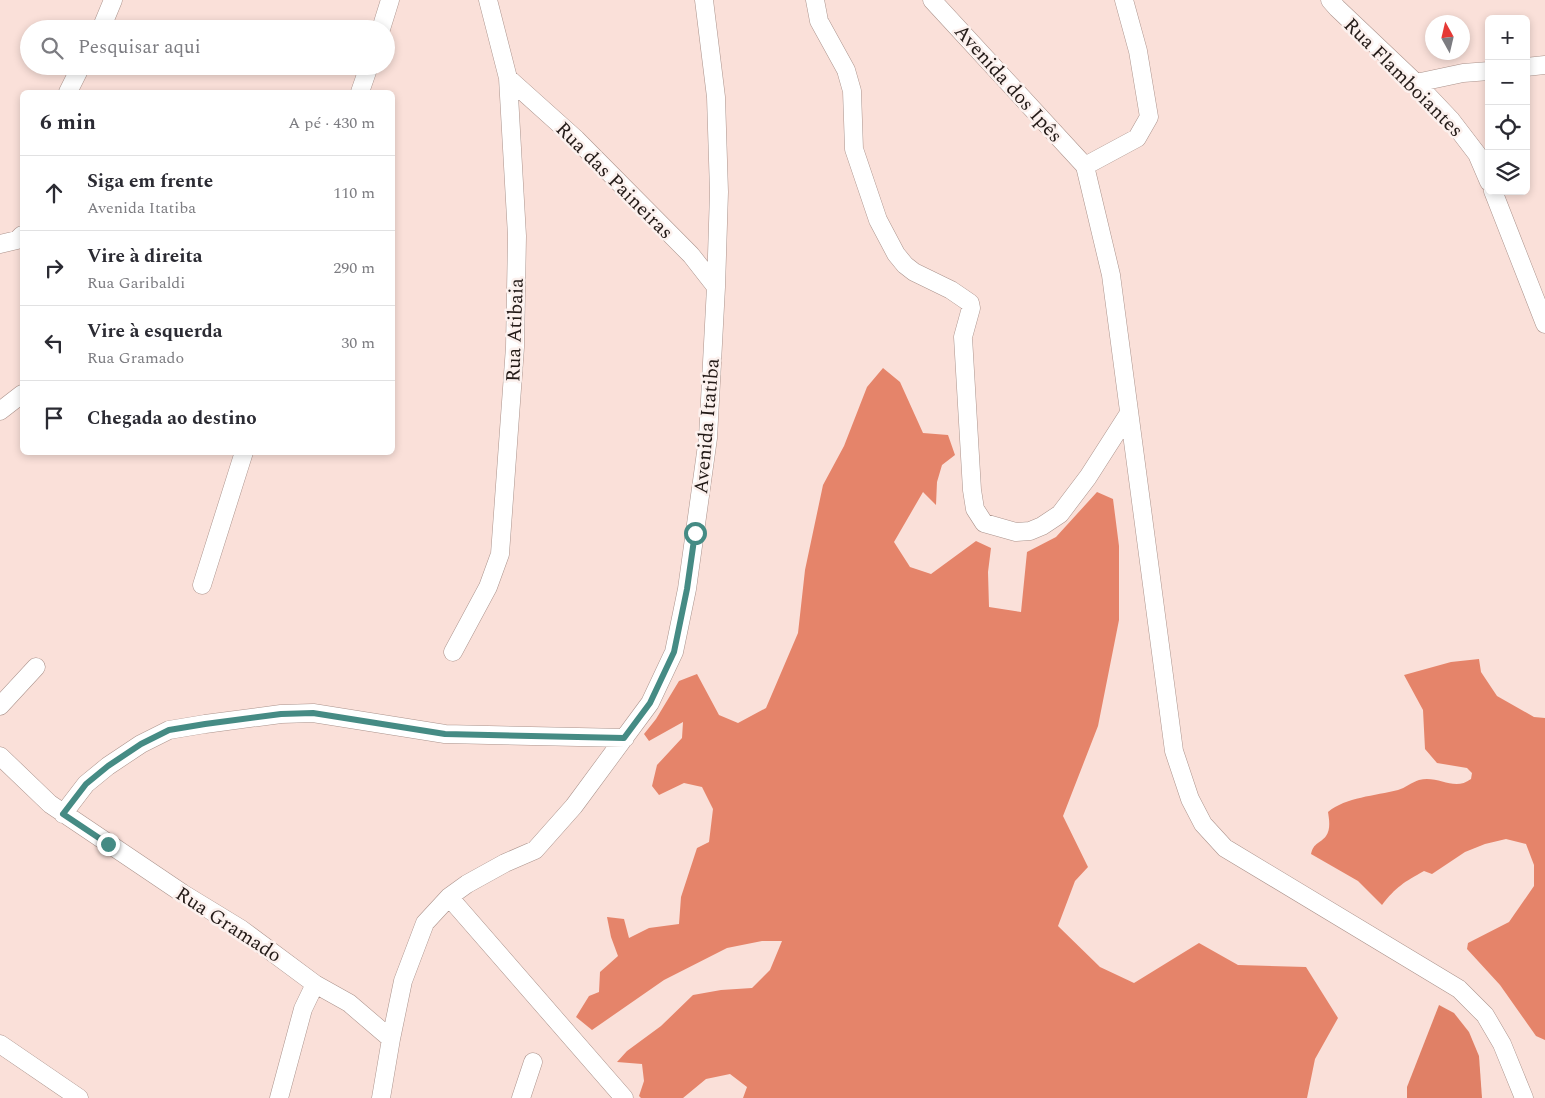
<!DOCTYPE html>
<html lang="pt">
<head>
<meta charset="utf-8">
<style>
	:root { --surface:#fff; --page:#f7f7f7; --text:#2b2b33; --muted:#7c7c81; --line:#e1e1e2 }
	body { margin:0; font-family:Spectral,serif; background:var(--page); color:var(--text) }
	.controls { position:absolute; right:15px; top:15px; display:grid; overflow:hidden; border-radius:8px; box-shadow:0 2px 8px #0003 }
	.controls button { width:45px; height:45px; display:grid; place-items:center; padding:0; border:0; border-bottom:1px solid var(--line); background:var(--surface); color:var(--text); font:25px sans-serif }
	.compass { position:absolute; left:1425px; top:15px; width:45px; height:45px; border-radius:50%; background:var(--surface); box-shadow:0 2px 8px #0003; rotate:352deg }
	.stop { position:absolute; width:15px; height:15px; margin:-11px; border:4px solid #458b84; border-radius:50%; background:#fff }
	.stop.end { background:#458b84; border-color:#fff; box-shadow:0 1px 5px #0008 }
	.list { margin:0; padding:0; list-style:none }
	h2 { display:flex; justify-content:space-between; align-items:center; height:65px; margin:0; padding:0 20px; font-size:21px }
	h2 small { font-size:16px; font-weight:400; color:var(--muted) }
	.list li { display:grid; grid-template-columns:32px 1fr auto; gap:15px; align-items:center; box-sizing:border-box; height:75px; padding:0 20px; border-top:1px solid var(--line) }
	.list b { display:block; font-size:19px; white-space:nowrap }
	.list p { margin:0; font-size:16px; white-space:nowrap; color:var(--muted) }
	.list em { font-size:16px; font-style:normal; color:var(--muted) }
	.icon { flex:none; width:28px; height:28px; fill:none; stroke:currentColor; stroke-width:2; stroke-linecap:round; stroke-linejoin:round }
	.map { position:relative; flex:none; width:1545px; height:1098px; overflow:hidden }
	.search { position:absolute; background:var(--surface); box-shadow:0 2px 8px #0003; left:20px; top:20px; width:375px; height:55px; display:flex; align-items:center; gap:12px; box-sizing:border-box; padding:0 18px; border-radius:28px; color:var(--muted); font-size:19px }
	.panel { position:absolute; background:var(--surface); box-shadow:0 2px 8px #0003; left:20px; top:90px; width:375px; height:365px; border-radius:8px }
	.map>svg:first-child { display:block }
</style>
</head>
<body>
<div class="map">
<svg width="1545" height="1098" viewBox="0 0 1545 1098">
	<rect width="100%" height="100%" fill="#fae0d9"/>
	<path fill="#e5846a" d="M 883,368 L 900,382 L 923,433 L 948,435 L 955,455 L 942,465 L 937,482 L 936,505 L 923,492 L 894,542 L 910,567 L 931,574 L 976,541 L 991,548 L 988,572 L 989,607 L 1021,612 L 1027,552 L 1056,537 L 1097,492 L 1113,499 L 1119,546 L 1119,620 L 1098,726 L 1063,816 L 1088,867 L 1075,881 L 1058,926 L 1100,967 L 1134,983 L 1199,943 L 1238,965 L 1306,967 L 1338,1018 L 1315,1059 L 1307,1098 L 743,1098 L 747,1087 L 730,1074 L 706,1079 L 683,1098 L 641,1098 L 639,1096 L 644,1081 L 642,1064 L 617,1062 L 627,1051 L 661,1026 L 693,995 L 721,990 L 752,988 L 770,970 L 782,941 L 762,941 L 727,948 L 664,980 L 592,1030 L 576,1017 L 589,996 L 599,992 L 600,972 L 618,956 L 611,937 L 607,917 L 624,919 L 629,938 L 649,928 L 679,924 L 681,897 L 697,848 L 709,842 L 713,809 L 702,787 L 684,783 L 659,795 L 652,786 L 657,765 L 682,738 L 683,722 L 649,741 L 644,734 L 656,719 L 679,681 L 697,674 L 719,715 L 738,723 L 766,708 L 798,633 L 805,570 L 823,485 L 844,446 L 867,387 Z
		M 1479,659 L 1481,672 L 1497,696 L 1534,717 L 1545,718 L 1545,1040 L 1536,1036 L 1500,985 L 1467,949 L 1468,943 L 1509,922 L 1534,886 L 1534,865 L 1526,844 L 1506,839 L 1485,844 L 1465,852 L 1432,874 L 1424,871 C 1404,882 1396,887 1382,905 L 1358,881 L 1311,854 C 1314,842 1320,844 1326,836 C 1331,829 1329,819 1328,812 C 1346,797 1375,796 1398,790 C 1405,788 1412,782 1419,780 C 1439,775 1454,792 1471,779 L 1472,773 L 1467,768 L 1437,763 L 1425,749 L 1423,710 L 1404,675 L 1451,662 Z"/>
	<path fill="#e08066" d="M 1439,1005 L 1454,1013 L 1469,1032 L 1479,1056 L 1482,1098 L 1407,1098 L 1407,1087 Z"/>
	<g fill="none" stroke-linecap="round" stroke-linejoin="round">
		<g stroke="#ab938c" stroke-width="19">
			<path id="minor" d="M 815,0 L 819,21 L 846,70 L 852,91 L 854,149 L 878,220 L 896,254 L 905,265 L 914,272 L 951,290 L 970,303 L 971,308 L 963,337 L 972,490 L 975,509 L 984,523 L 1016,532 L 1030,531 L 1042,526 L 1060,514 L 1088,477 L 1129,413
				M 932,0 L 1085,166 L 1111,275 L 1174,751 L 1190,799 L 1203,824 L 1225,848 L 1459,989 L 1485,1015 L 1502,1044 L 1524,1098
				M 1330,0 L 1337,8 L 1416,83 L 1451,120 L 1477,154 L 1489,182
				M 101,29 L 113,0
				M 381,29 L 390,0
				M 1526,67 L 1545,65
				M 508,78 L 576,139 L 691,255 L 716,287
				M 1416,83 L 1463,73 L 1489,71
				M 68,92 L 81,66
				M 360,92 L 369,66
				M 1085,166 L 1137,138 L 1149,117 L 1138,51 L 1124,0
				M 1493,191 L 1545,324
				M 0,244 L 17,240 L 22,235
				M 0,411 L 22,394
				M 202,585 L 244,452
				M 453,652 L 488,587 L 500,554 L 515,347 L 517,236 L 508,78 L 488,0
				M 0,706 L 36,667
				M 0,756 L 50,804 L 182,893 L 241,929 L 315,984 L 349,1003 L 391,1039
				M 63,814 L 86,784 L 108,766 L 141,744 L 169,730 L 205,724 L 281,714 L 313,713 L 445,734 L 625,738
				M 449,897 L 624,1098
				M 0,1044 L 79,1098
				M 279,1098 L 303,1009 L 315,984
				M 381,1098 L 391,1039 L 403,981 L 425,923 L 449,897 L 467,884 L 505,863 L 535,850 L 574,806 L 650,703 L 674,652 L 687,589 L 708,438 L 716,287 L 719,192 L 716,97 L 704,0
				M 521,1098 L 533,1062"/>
		</g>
		<use href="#minor" stroke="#fff" stroke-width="18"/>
	</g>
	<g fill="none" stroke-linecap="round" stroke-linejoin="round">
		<path stroke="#458b84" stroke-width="6" d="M 108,844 L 63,814 L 86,784 L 108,766 L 141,744 L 169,730 L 205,724 L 281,714 L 313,713 L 445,734 L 624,738 L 650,703 L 674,652 L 687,589 L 695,533"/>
	</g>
	<g text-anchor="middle" stroke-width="5" stroke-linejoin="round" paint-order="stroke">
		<g font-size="20" fill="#241b18" stroke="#fcf1ee">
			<text transform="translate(1404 77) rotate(45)" y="7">Rua Flamboiantes</text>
			<text transform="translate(1009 83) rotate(48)" y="7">Avenida dos Ipês</text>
			<text transform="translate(615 180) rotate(45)" y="7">Rua das Paineiras</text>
			<text transform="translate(514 330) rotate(-88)" y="7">Rua Atibaia</text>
			<text transform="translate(706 426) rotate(-85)" y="7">Avenida Itatiba</text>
			<text transform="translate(229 924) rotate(33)" y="7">Rua Gramado</text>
		</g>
	</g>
</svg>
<div class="controls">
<button>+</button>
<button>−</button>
<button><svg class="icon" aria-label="locate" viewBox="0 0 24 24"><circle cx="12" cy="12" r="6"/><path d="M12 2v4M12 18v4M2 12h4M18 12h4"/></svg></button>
<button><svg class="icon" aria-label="layers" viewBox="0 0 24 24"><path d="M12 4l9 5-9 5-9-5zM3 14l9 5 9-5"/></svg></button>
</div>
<svg class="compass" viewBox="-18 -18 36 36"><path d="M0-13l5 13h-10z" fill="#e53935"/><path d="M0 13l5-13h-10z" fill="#7c7c81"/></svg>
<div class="stop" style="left:695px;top:533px"></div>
<div class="stop end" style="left:108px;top:844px"></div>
<div class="search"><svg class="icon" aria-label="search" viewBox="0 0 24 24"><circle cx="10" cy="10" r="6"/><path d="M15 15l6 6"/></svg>Pesquisar aqui</div>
<section class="panel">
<h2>6 min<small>A pé · 430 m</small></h2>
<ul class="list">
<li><svg class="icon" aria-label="ahead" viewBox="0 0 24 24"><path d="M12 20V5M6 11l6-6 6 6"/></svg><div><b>Siga em frente</b><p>Avenida Itatiba</p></div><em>110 m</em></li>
<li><svg class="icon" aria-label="right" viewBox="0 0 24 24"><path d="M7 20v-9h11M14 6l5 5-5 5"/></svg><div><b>Vire à direita</b><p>Rua Garibaldi</p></div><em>290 m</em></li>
<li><svg class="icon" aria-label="left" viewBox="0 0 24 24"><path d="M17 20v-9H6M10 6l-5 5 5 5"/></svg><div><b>Vire à esquerda</b><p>Rua Gramado</p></div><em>30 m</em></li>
<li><svg class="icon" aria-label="arrive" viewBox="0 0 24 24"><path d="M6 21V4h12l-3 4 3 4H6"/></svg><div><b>Chegada ao destino</b></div></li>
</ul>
</section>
</div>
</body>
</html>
